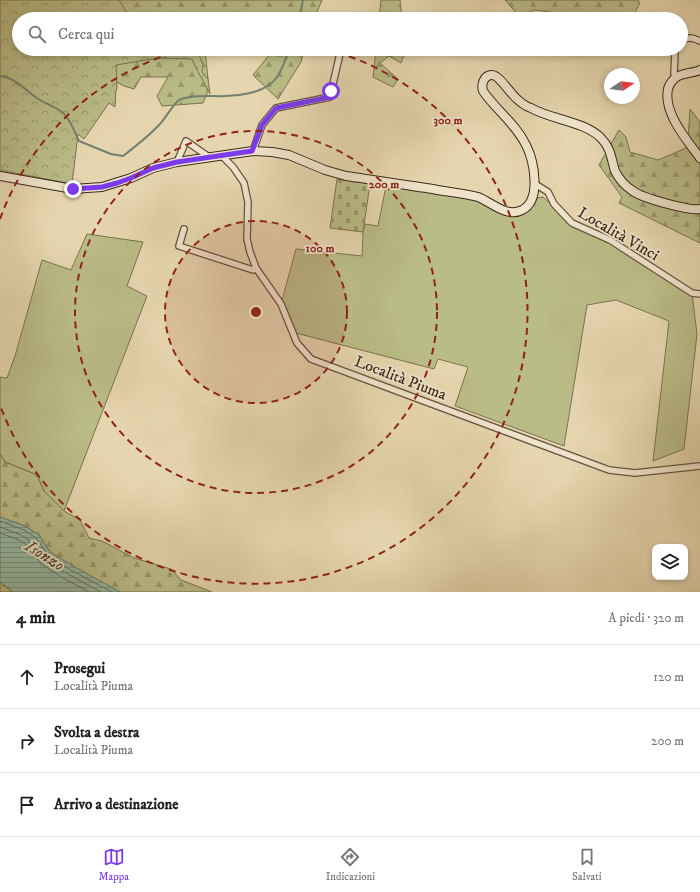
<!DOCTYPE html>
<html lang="it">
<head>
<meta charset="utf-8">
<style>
	:root { --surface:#fff; --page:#f6f6f6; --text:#202124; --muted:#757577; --line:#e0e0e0; --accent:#7c3aed }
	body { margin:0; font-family:"IM FELL DW Pica",serif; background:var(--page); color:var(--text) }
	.controls { position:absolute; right:12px; bottom:12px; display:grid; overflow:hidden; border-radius:8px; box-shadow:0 2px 6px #0003 }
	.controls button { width:36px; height:36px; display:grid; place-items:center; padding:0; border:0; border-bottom:1px solid var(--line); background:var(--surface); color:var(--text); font:20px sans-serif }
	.compass { position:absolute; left:604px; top:68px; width:36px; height:36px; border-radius:50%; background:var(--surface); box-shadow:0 2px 6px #0003; rotate:77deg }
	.stop { position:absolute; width:12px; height:12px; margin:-9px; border:3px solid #7c3aed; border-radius:50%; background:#fff }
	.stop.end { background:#7c3aed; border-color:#fff; box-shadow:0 1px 4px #0008 }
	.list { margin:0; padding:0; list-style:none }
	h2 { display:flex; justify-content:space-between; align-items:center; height:52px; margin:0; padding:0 16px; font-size:17px }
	h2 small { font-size:13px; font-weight:400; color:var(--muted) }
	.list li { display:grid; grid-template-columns:26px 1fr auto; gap:12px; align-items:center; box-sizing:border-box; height:64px; padding:0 16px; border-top:1px solid var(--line) }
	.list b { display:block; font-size:15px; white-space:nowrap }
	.list p { margin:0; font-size:13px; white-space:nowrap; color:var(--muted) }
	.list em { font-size:13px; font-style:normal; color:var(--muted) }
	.icon { flex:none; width:22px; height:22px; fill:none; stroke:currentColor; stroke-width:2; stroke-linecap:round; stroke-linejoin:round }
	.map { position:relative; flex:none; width:700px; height:592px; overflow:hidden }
	.search { position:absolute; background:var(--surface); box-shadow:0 2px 6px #0003; left:12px; right:12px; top:12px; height:44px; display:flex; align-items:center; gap:10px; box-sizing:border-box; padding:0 14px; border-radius:22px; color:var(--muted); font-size:15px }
	.sheet { height:244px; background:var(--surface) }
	nav { display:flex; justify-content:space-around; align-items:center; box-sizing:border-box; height:56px; border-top:1px solid var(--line); background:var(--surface); font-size:11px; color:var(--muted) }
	nav a { display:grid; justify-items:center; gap:2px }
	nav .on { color:var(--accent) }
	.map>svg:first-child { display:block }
</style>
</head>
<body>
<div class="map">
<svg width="700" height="592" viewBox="0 0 700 592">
	<defs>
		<pattern id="forest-firs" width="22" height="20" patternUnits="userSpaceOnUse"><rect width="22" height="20" fill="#babc87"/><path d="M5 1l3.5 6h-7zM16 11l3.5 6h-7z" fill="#98996e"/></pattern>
		<pattern id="cemetery-stones" width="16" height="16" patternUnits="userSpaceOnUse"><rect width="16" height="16" fill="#babc87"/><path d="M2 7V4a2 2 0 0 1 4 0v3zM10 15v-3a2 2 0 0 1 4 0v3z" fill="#98996e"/></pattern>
		<pattern id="park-crowns" width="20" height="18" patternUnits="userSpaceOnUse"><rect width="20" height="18" fill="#babc87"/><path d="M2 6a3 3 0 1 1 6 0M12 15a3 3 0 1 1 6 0" fill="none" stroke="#98996e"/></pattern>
		<pattern id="water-rules" width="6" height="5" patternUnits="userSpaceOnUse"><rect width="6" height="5" fill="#97baa6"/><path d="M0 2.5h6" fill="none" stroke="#7c9786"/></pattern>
	</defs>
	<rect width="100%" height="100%" fill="#e6d6af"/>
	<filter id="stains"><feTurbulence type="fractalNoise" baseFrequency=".005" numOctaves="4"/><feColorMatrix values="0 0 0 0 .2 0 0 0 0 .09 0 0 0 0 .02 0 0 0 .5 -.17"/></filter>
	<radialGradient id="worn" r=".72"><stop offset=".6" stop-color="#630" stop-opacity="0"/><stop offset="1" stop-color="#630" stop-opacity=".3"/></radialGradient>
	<path fill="#babc87" stroke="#7b7350" d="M 388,183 L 469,195 L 513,212 L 532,199 L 543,197 L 572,223 L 595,233 L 692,293 L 697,334 L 684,449 L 653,461 L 669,321 L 616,300 L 587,305 L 564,446 L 455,406 L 468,367 L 438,359 L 434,369 L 292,332 L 281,304 L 296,249 L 362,256 L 363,232 L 365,224 L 378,226 L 386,186 Z
		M 87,234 L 143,242 L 127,286 L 147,296 L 64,511 L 44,491 L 37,475 L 5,462 L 0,454 L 0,377 L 7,378 L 15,356 L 42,260 L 71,270 Z"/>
	<path fill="url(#forest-firs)" stroke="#7b7350" d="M 0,0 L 322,0 L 314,19 L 19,19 L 19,49 L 205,49 L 208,79 L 207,94 L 203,103 L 162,106 L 157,96 L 168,77 L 141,77 L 134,89 L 124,86 L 111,79 L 15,64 Z
		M 381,0 L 400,0 L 402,19 L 379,19 Z
		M 505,0 L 638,0 L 640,3 L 632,18 L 586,17 L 535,10 L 519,16 Z
		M 274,49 L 304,49 L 301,62 L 278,99 L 253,75 Z
		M 376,49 L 405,49 L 405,53 L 401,63 L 389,56 L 380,63 L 398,79 L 393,87 L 373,77 Z
		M 690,109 L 700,122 L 700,243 L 619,203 L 622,197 L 599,165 L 619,130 L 626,137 L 630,152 L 658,160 L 686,148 L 688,140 Z
		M 0,454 L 5,462 L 37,475 L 44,491 L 64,511 L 80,520 L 89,538 L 102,541 L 134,558 L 171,569 L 181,580 L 212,592 L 120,592 L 71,565 L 50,552 L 39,535 L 25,526 L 0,517 Z
		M 0,582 L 11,591 L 13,592 L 0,592 Z"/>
	<path fill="url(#cemetery-stones)" stroke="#7b7350" d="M 337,179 L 370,184 L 363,232 L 330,228 Z"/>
	<path fill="url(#park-crowns)" stroke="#7b7350" d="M 0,0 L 119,0 L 128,15 L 188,19 L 19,19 L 19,49 L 198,49 L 198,52 L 203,65 L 202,72 L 208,79 L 210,94 L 195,66 L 192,59 L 158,58 L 116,65 L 117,89 L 116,89 L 115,107 L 109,103 L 84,139 L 78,134 L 72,184 L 0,170 Z"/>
	<path fill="url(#water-rules)" stroke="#73806e" d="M 0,517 L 25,526 L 39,535 L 50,552 L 71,565 L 120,592 L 13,592 L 12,591 L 0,582 Z"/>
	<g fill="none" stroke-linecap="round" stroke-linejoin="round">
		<path stroke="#6a7260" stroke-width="1" d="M 0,521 L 24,530 L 36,538 L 48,555 L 69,569 L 112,592
			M 0,527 L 21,535 L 32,542 L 45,559 L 66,573 L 101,592
			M 0,533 L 19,540 L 28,546 L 41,564 L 63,578 L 89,592"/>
		<path stroke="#73806e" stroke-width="2" d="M 299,19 L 303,0
			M 0,76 C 15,77 28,93 40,100 C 48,105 60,108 66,116 C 72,124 75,133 79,141 L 111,154 L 123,156 C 136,146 149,136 160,124 C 165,119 174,103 179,100 C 189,95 204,96 215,96 C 234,97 266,94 277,77 C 283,68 286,59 289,49"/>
		<g stroke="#66553f" stroke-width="8">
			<path id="street" d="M 681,41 C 688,36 693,38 700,41
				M 676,49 L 675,52 L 674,74 L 676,77
				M 253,151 L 262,125 L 276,108 L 330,97 L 341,49
				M 222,156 L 233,167 L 244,183 L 248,202 L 247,239 L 250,252 L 256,268 L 281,304 L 297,343 L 311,359 L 609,470 L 635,473 L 700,466
				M 177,162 L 186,141 L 209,157
				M 535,184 L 548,192 L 554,204 L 572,223 L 610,240 L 692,293 L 700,294
				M 184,229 L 179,246 L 253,270 L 256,268"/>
		</g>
		<g stroke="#3c2a1a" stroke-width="10">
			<path id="secondary" d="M 700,70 C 692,74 681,72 674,79 C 671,82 669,85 668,89 C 663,113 687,140 700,158
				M 0,176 L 73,189 L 102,187 L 131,178 L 153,168 L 177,162 L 253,151 L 272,152 L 289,155 L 325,170 L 346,176 C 375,180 404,185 433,189 C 447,192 463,193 478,197 C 491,202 507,218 522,210 C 542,200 534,161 526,145 C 516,124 496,110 483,91 C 481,84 484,75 492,75 C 499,75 510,93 516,98 C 520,102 525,106 531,108 C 552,120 584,121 601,138 C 611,148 611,158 615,171 C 619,179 625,186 633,191 C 642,198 689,211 700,209"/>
		</g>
		<use href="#street" stroke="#efe4cb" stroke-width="5.5"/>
		<use href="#secondary" stroke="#efe4cb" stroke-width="8"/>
	</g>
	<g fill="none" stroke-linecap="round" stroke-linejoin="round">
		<path stroke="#7c3aed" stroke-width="5" d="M 73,189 L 102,187 L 117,183 L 131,178 L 153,168 L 177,162 L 252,151 L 262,125 L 276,108 L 330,97 L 331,91"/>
	</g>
	<circle cx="256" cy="312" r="91" fill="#8f2418" fill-opacity=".12"/>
	<g fill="none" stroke="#8f2418" stroke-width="2" stroke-dasharray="7 5">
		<circle cx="256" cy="312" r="91"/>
		<circle cx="256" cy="312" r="181"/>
		<path d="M0 219A272 272 0 0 1 186 49M326 49A272 272 0 1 1 0 405"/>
	</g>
	<g text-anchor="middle" stroke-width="3.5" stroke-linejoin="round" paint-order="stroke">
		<g font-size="16" fill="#3c2a1a" stroke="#efe4cb">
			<text transform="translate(619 233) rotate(30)" y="6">Località Vinci</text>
			<text transform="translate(401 377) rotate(21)" y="6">Località Piuma</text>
		</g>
		<g font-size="17" font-style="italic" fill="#534e3d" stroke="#efe4cb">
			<text transform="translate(45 555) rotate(32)" y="6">Isonzo</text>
		</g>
	</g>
	<circle cx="256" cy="312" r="6" fill="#8f2418" stroke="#efe4cb" stroke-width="2"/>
	<g font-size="12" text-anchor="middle" font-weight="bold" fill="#8f2418" stroke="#efe4cb" stroke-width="3.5" stroke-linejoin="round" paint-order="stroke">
		<text x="448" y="124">300 m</text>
		<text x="384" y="188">200 m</text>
		<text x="320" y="252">100 m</text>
	</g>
	<rect width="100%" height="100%" filter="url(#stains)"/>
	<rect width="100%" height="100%" fill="url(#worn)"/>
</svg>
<div class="controls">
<button><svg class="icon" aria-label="layers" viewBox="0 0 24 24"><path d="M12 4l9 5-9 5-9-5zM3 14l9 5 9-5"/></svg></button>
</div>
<svg class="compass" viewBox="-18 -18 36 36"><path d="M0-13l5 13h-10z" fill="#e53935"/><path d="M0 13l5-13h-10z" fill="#757577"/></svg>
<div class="stop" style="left:331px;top:91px"></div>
<div class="stop end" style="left:73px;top:189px"></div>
<div class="search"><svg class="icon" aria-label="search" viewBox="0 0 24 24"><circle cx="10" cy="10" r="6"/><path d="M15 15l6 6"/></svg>Cerca qui</div>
</div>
<section class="sheet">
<h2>4 min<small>A piedi · 320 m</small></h2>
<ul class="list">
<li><svg class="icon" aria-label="ahead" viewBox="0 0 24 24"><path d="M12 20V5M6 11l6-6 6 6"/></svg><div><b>Prosegui</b><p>Località Piuma</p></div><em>120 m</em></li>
<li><svg class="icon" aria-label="right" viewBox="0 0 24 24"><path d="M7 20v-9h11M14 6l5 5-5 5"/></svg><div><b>Svolta a destra</b><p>Località Piuma</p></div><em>200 m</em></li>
<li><svg class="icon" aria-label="arrive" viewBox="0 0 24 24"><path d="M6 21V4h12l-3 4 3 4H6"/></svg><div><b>Arrivo a destinazione</b></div></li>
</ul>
</section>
<nav>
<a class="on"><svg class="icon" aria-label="map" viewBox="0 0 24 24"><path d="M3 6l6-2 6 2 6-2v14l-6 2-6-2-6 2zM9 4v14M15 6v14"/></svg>Mappa</a>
<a><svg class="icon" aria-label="directions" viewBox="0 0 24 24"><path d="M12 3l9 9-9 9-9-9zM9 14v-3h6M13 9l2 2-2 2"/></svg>Indicazioni</a>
<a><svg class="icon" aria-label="saved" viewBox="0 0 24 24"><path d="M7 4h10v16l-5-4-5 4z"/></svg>Salvati</a>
</nav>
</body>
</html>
